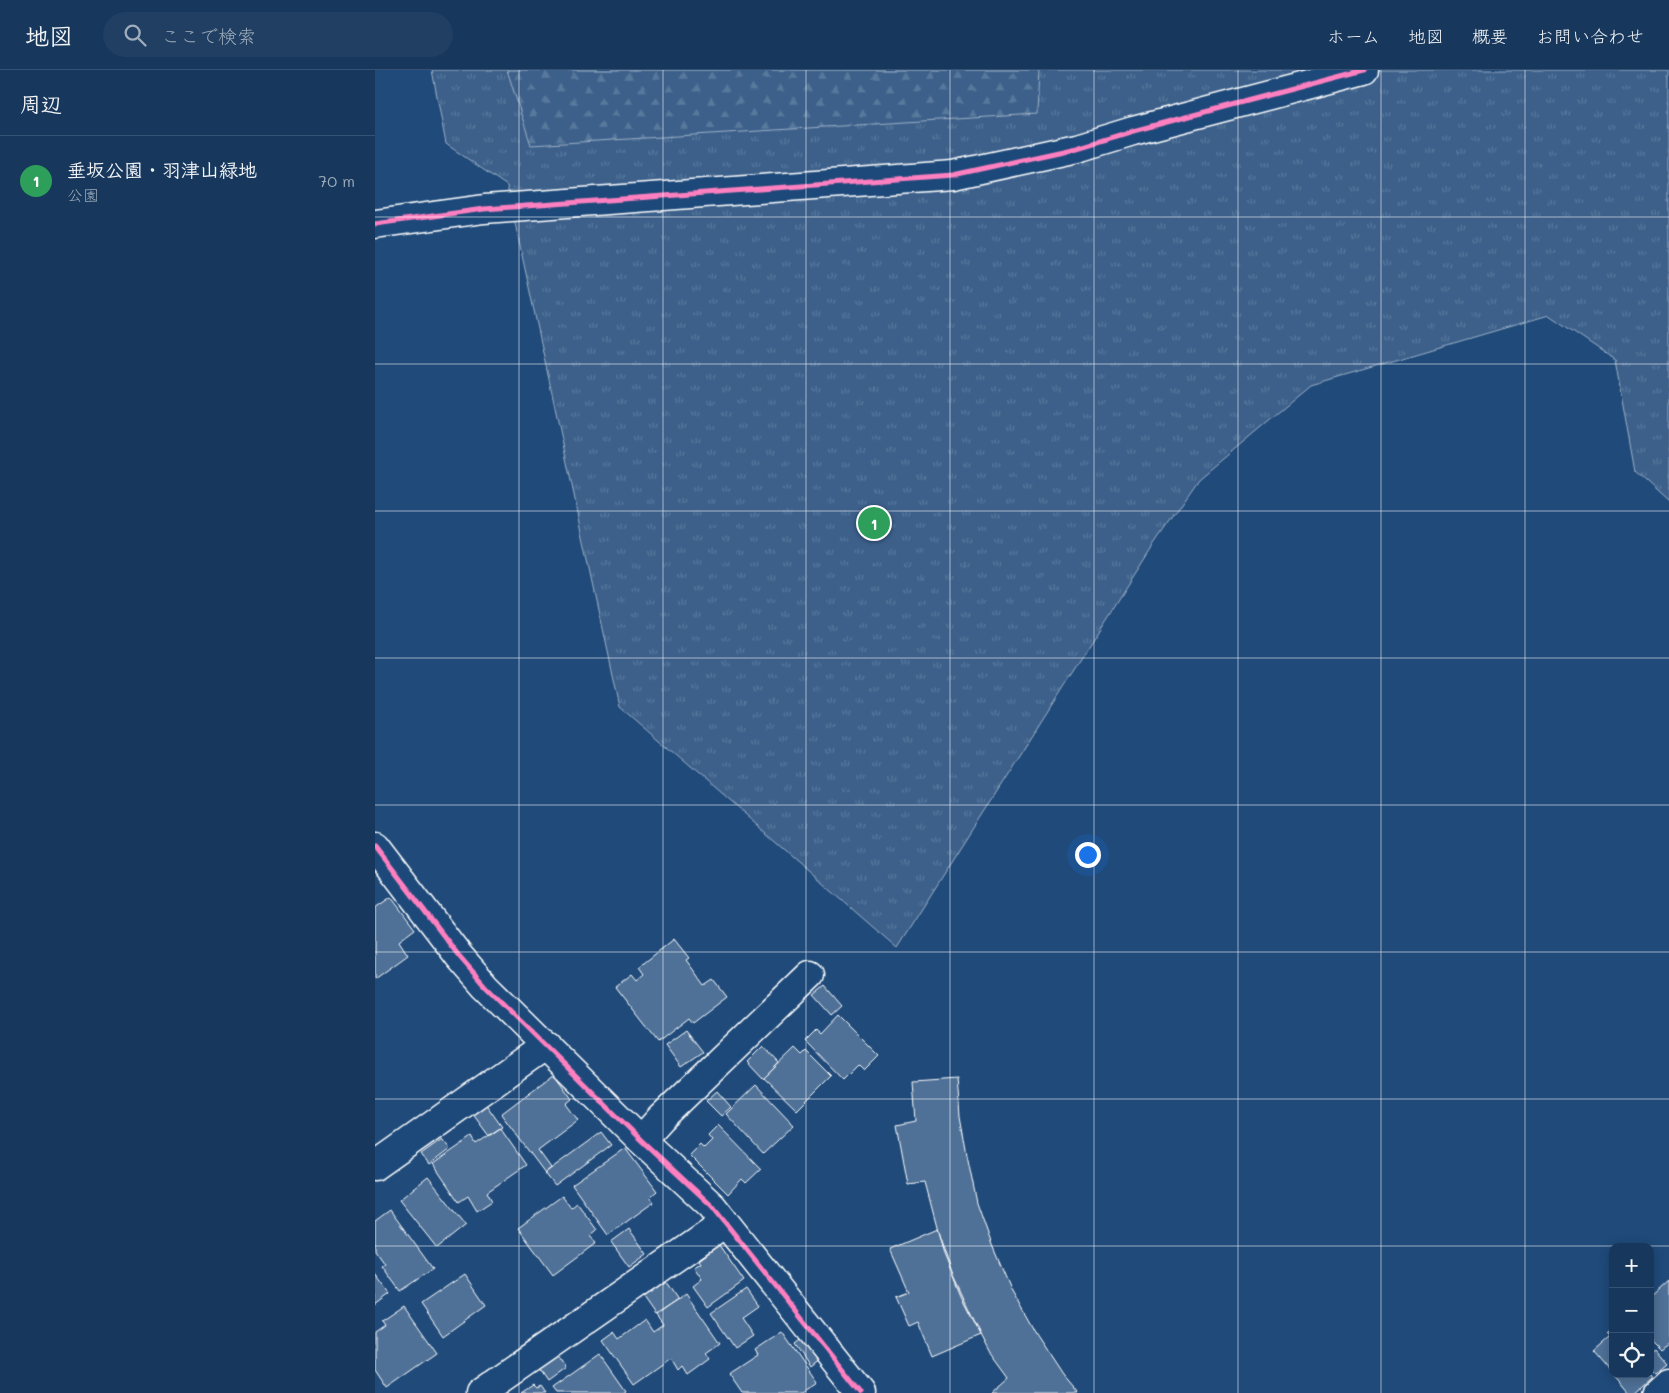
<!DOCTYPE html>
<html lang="ja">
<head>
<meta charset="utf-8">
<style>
	:root { --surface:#17385c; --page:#203f62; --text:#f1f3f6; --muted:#9eacbb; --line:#365272; --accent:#95b2f1 }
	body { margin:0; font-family:Mali,"Klee One",sans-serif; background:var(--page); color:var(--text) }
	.controls { position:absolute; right:15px; bottom:15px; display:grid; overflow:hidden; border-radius:10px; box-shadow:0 2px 12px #0003 }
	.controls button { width:45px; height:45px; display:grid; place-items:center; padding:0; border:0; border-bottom:1px solid var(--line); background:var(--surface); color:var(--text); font:25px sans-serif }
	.you { position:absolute; left:712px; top:784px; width:18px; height:18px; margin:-12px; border:4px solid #fff; border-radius:50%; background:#1a73e8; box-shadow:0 0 0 8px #1a73e833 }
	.badge { display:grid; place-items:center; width:32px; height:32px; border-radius:50%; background:var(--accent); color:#fff; font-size:16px; font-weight:700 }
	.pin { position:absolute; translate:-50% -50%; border:2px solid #fff; box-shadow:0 1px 5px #0006 }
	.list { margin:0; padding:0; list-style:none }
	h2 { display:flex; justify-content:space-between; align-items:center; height:65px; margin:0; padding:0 20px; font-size:21px }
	h2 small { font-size:16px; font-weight:400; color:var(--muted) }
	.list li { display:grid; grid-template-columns:32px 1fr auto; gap:15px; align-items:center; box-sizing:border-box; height:90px; padding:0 20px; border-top:1px solid var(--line) }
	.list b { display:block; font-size:19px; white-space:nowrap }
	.list p { margin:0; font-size:16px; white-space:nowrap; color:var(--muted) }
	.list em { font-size:16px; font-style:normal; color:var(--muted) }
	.icon { flex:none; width:28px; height:28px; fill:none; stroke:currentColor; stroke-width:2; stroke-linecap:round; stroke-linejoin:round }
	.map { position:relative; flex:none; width:1294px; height:1323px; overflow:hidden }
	header { display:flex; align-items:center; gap:30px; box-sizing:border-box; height:70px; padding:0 25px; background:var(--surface); border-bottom:1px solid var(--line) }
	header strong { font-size:24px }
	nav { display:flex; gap:28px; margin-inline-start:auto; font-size:18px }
	.search { width:350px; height:45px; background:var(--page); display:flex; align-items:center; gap:12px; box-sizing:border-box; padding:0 18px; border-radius:28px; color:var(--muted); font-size:19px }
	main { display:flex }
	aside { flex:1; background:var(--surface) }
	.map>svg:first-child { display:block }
</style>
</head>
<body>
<header>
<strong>地図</strong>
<div class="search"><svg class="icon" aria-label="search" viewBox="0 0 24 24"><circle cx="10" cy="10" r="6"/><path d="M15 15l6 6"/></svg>ここで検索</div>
<nav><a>ホーム</a><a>地図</a><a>概要</a><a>お問い合わせ</a></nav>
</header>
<main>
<aside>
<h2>周辺<small></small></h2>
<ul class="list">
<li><span class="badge" style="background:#2e9e5b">1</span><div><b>垂坂公園・羽津山緑地</b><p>公園</p></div><em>70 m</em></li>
</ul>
</aside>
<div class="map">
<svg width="1294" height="1323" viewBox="0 0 1294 1323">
	<defs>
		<pattern id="grass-tufts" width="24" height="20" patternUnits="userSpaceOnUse" patternTransform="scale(1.25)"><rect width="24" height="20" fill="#3c618b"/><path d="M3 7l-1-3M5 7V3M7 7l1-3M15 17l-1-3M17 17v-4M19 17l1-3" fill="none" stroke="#59799c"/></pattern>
		<pattern id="forest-firs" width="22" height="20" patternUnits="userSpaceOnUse" patternTransform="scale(1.25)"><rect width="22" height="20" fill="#3c618b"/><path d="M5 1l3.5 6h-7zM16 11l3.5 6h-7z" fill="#59799c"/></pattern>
	</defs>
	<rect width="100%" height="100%" fill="#1f4a7a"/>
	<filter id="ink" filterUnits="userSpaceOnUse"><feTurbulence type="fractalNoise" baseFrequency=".02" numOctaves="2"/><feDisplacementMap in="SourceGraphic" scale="10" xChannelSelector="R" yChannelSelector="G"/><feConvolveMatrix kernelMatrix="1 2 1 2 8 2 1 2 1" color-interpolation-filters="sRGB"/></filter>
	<g filter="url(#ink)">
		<path fill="url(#grass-tufts)" stroke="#9eb0c5" d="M 57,0 L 1294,0 L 1294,433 L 1260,402 L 1240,290 L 1174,245 L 936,315 L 824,409 L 779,474 L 522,878 L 245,637 L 132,116 L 71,74 Z"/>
		<path fill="url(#forest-firs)" stroke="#9eb0c5" d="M 132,0 L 664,0 L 662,44 L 156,75 Z"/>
		<path fill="#507197" stroke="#fff" d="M 16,827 L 40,859 L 24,871 L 33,885 L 0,909 L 0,838 Z
			M 299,869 L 314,888 L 311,890 L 330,916 L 339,910 L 352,927 L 318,953 L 314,948 L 283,972 L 240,917 L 257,904 L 262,910 L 269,904 L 264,897 Z
			M 450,916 L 467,936 L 457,945 L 439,925 Z
			M 463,945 L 504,986 L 489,1001 L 483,995 L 468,1010 L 430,971 L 441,960 L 445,964 Z
			M 311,960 L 328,982 L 306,997 L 290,975 Z
			M 388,976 L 404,993 L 388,1009 L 372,992 Z
			M 420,978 L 427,985 L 431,981 L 456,1006 L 422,1040 L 389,1008 Z
			M 179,1004 L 197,1029 L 191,1034 L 203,1050 L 163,1080 L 176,1098 L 170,1103 L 126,1044 Z
			M 582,1009 L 585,1046 L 592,1085 L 602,1133 L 617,1175 L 637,1222 L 660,1263 L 687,1304 L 703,1323 L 617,1323 L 634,1308 L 615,1282 L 586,1226 L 569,1184 L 550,1112 L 533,1114 L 522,1055 L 541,1051 L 538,1012 Z
			M 381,1015 L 419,1055 L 388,1084 L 351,1044 Z
			M 342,1021 L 356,1037 L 346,1046 L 331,1031 Z
			M 110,1033 L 127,1057 L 114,1066 L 97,1043 Z
			M 343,1055 L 386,1099 L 371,1113 L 367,1109 L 353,1124 L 314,1085 L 325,1074 L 329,1078 L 337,1070 L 333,1065 Z
			M 125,1058 L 151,1095 L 112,1122 L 117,1131 L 102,1141 L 93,1126 L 84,1132 L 58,1094 L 97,1067 L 101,1074 Z
			M 226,1062 L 236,1075 L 180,1116 L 170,1103 Z
			M 67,1069 L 75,1079 L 54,1095 L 46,1084 Z
			M 250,1078 L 282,1121 L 275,1127 L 279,1132 L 233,1165 L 197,1115 Z
			M 53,1107 L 91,1155 L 62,1178 L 24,1130 Z
			M 187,1126 L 196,1138 L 202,1133 L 222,1160 L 215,1166 L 221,1173 L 178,1205 L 143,1158 Z
			M 15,1140 L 58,1199 L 25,1221 L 7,1196 L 10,1194 L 0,1180 L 0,1151 Z
			M 254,1159 L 272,1184 L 254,1197 L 236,1172 Z
			M 562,1159 L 577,1203 L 606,1265 L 557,1286 L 543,1252 L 534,1256 L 521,1227 L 534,1222 L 515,1179 Z
			M 344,1175 L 369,1211 L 333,1237 L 318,1216 L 327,1209 L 319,1197 L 326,1193 L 324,1190 Z
			M 0,1204 L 15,1224 L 0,1235 Z
			M 90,1204 L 111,1235 L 68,1266 L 46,1234 Z
			M 289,1209 L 303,1230 L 280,1245 L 266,1225 Z
			M 1294,1211 L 1294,1272 L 1285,1279 L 1275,1269 L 1275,1228 Z
			M 371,1219 L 383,1236 L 366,1248 L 378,1266 L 360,1278 L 336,1243 Z
			M 311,1224 L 345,1273 L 331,1283 L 335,1289 L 313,1305 L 307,1296 L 303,1300 L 296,1288 L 259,1314 L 228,1270 L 239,1262 L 244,1269 L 270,1250 L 278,1262 L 288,1255 L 281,1245 Z
			M 29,1236 L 62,1283 L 12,1318 L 0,1300 L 0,1262 L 10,1255 L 7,1251 Z
			M 1238,1259 L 1238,1303 L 1219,1281 L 1235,1267 L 1232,1264 Z
			M 407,1262 L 442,1312 L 426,1323 L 367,1323 L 354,1304 L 383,1285 L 380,1280 Z
			M 429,1267 L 445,1289 L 435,1297 L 420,1274 Z
			M 1279,1278 L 1292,1293 L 1280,1303 L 1275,1298 L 1275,1281 Z
			M 225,1284 L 251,1321 L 248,1323 L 181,1323 L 177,1318 Z
			M 182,1285 L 191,1298 L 172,1312 L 163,1299 Z
			M 1239,1304 L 1275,1304 L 1277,1307 L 1259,1323 L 1255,1323 Z
			M 158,1315 L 161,1318 L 165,1316 L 170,1323 L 146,1323 Z"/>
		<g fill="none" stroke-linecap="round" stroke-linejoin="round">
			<g stroke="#fff" stroke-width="31">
				<path id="minor" d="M 0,154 L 109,139 L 578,105 L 702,78 L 758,61 L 989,0
					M 0,776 L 84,886 L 110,916 L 266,1070 L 337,1136 L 486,1323
					M 266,1070 L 286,1048 L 435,905
					M 0,1096 L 171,975
					M 105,1323 L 350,1153
					M 1283,1323 L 1294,1313"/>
			</g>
			<use href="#minor" stroke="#1f4a7a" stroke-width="28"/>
			<g stroke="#1f4a7a" stroke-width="8">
				<path id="cycleway" d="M 0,154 L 109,139 L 578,105 L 702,78 L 758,61 L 989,0
					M 0,776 L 84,886 L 110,916 L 266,1070 L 337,1136 L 486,1323"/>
			</g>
			<use href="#cycleway" stroke="#ff80c0" stroke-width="5"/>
		</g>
	</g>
	<path fill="none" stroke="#fff" stroke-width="1" stroke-opacity="0.55" d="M 144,0 L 144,1323M 288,0 L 288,1323M 431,0 L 431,1323M 575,0 L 575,1323M 719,0 L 719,1323M 863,0 L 863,1323M 1006,0 L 1006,1323M 1150,0 L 1150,1323M 0,147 L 1294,147M 0,294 L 1294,294M 0,441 L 1294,441M 0,588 L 1294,588M 0,735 L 1294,735M 0,882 L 1294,882M 0,1029 L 1294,1029M 0,1176 L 1294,1176"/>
</svg>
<div class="controls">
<button>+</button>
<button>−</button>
<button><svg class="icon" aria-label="locate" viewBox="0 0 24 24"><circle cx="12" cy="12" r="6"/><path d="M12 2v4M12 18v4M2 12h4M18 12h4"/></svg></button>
</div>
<div class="you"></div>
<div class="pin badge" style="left:499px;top:453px;background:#2e9e5b">1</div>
</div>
</main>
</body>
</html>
